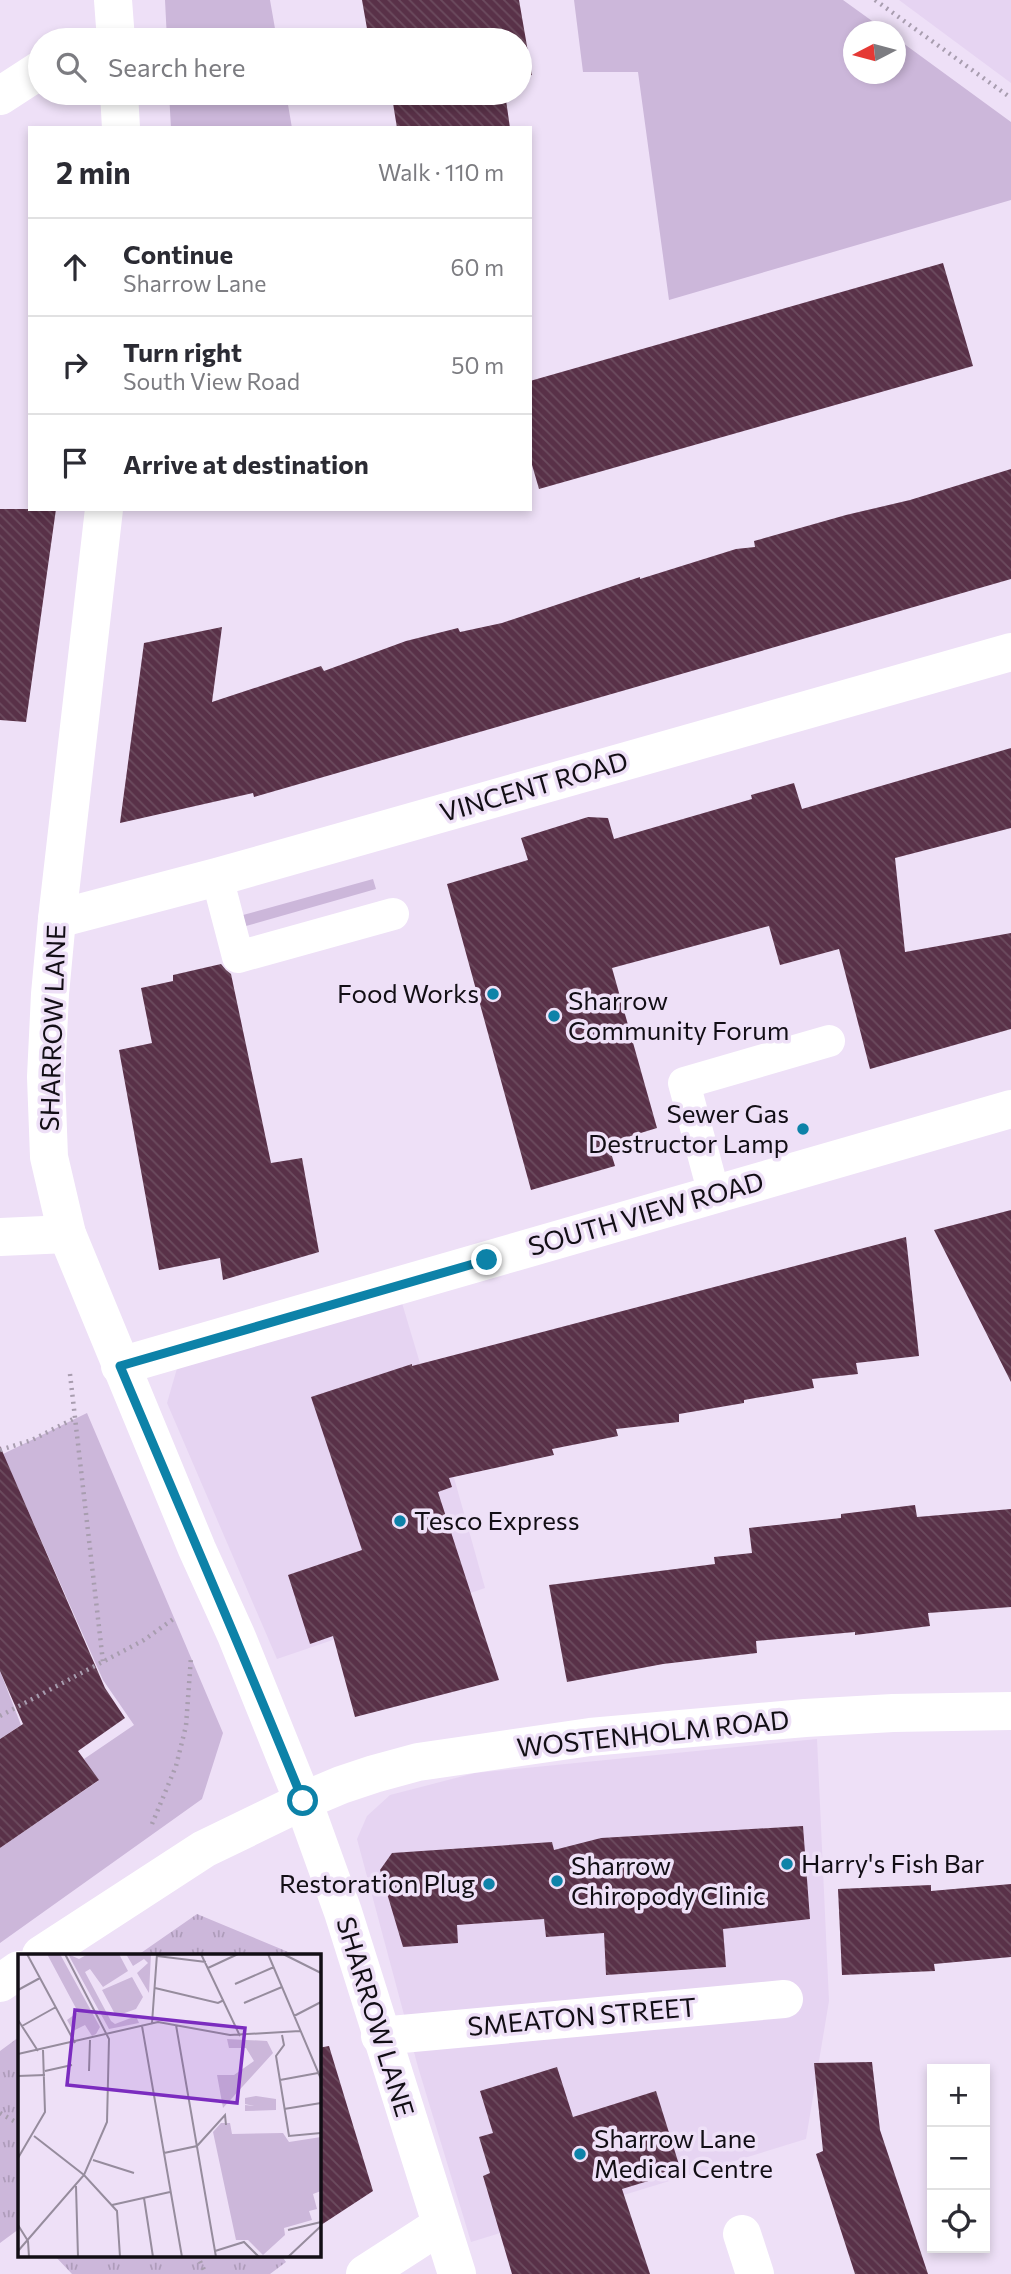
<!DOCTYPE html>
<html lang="en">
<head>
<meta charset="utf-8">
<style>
	:root { --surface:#fff; --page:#f7f7f7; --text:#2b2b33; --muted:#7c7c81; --line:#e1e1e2 }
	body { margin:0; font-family:Commissioner,sans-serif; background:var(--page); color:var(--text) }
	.controls { position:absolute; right:21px; bottom:21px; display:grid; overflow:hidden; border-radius:0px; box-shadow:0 4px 10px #0003 }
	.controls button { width:63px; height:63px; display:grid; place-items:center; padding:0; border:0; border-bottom:2px solid var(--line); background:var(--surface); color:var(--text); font:35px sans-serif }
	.compass { position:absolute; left:843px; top:21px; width:63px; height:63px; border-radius:50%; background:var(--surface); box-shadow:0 4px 10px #0003; rotate:264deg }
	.stop { position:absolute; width:21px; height:21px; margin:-16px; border:5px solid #0d82a8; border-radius:50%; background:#fff }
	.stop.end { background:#0d82a8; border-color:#fff; box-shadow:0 2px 7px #0008 }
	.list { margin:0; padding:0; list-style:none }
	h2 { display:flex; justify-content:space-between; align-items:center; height:91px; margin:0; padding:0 28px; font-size:30px }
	h2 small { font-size:23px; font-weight:400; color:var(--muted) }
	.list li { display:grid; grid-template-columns:46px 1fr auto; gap:21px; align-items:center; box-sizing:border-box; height:98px; padding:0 28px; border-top:2px solid var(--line) }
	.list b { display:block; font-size:26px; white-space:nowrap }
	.list p { margin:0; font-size:23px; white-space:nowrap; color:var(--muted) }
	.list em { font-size:23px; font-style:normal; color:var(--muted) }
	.icon { flex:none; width:38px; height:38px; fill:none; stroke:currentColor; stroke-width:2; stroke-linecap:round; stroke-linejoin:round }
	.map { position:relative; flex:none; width:1011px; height:2274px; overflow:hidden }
	.search { position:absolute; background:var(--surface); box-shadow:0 4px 10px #0003; left:28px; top:28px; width:504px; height:77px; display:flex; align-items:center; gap:18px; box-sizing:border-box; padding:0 24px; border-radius:38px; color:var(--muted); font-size:26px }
	.panel { position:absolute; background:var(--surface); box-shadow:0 4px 10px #0003; left:28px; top:126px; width:504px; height:385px; border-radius:0px }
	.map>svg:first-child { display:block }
</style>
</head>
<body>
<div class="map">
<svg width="1011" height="2274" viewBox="0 0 1011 2274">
	<defs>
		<pattern id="park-tufts" width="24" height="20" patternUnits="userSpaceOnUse" patternTransform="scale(1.75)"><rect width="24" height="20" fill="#ccb7da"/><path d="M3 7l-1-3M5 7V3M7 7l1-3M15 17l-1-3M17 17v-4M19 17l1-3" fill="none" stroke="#ae9cba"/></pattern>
		<pattern id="building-back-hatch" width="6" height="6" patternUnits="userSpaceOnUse" patternTransform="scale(1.75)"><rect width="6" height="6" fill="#593148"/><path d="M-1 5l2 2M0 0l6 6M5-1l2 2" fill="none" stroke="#6c4c5f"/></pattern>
	</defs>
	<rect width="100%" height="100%" fill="#eee0f7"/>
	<path fill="#e6d4f2" d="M 899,0 L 1011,0 L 1011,83 Z
		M 402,1303 L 451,1467 L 485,1588 L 277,1659 L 167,1403 L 180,1358 Z
		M 817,1739 L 829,2001 L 806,2139 L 471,2242 L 418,2067 L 357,1839 L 367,1816 L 390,1795 L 475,1773 Z"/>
	<path fill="#ccb7da" d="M 165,0 L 270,0 L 277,40 L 167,40 Z
		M 574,0 L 843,0 L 886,31 L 853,32 L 853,74 L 895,74 L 896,38 L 1011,122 L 1011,200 L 669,300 L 638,72 L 583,72 Z
		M 169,93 L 286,93 L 292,128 L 171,128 Z
		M 373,879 L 376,889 L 246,926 L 243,915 Z
		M 87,1413 L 223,1733 L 202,1799 L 0,1943 L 0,1848 L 98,1781 L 84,1759 L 134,1725 L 103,1680 L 3,1454 Z
		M 0,1671 L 21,1725 L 0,1739 Z"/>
	<path fill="url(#park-tufts)" d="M 197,1914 L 293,1954 L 294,1955 L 138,1955 Z
		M 19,2037 L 19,2229 L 0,2243 L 0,2051 Z
		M 54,2255 L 281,2255 L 286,2262 L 270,2274 L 72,2274 Z"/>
	<path fill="url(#building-back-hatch)" d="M 362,0 L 519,0 L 532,75 L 520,77 L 520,40 L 369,40 Z
		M 378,93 L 505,93 L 510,128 L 397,128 L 392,97 L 379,99 Z
		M 943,263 L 973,366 L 539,489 L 530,458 L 530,381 Z
		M 1011,469 L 1011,579 L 254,797 L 253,793 L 120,823 L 144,643 L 222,627 L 212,702 L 321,666 L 324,671 L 406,641 L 458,628 L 460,632 L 502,623 L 640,577 L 640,579 L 736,549 L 755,547 L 754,541 L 846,515 L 910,500 Z
		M 0,509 L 56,509 L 26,722 L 0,720 Z
		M 1011,748 L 1011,828 L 895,858 L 905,952 L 1011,933 L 1011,1029 L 870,1069 L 839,949 L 780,965 L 769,926 L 612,968 L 657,1128 L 608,1143 L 615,1166 L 531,1190 L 447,884 L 528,860 L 521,838 L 588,817 L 608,818 L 614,839 L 752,799 L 751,795 L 794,783 L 802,809 Z
		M 221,964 L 226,970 L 231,974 L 271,1163 L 302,1158 L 319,1252 L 223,1280 L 220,1258 L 159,1270 L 119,1050 L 152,1043 L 141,988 L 173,981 L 173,975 Z
		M 1011,1210 L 1011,1382 L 934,1230 Z
		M 906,1237 L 919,1356 L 856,1363 L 858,1374 L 812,1379 L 814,1388 L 744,1400 L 744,1403 L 679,1414 L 679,1422 L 616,1429 L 618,1436 L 552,1449 L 554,1455 L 449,1478 L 452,1487 L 438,1492 L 499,1680 L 355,1717 L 333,1636 L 310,1644 L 288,1575 L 362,1550 L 311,1397 L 412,1364 L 412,1366 Z
		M 0,1446 L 105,1688 L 125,1718 L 78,1751 L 99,1780 L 0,1848 L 0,1739 L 23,1724 L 0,1671 Z
		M 915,1505 L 917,1517 L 1011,1509 L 1011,1607 L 928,1613 L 930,1626 L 855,1635 L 855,1632 L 756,1641 L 757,1653 L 663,1664 L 567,1682 L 549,1585 L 715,1564 L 714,1557 L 752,1553 L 749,1528 L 841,1518 L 841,1514 Z
		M 803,1826 L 810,1919 L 723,1929 L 726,1967 L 606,1975 L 604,1933 L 546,1937 L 544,1919 L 457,1925 L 458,1943 L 403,1947 L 380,1870 L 392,1853 L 552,1842 L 554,1850 L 601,1838 Z
		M 1011,1884 L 1011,1957 L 934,1964 L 935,1971 L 842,1975 L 838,1889 L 931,1885 L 931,1891 Z
		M 329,2046 L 373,2191 L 318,2227 L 318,2048 Z
		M 872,2062 L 880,2130 L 928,2274 L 855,2274 L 816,2154 L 823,2151 L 814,2063 Z
		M 557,2067 L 573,2117 L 656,2091 L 681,2171 L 622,2189 L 650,2274 L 512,2274 L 483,2176 L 490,2173 L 479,2137 L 493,2133 L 480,2091 Z"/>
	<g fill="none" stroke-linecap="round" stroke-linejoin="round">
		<path stroke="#a89daf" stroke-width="4.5" stroke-dasharray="2 5" stroke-linecap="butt" d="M 875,0 L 1011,98
			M 70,1374 L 103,1662
			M 0,1450 L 32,1440 L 75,1418
			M 0,1716 L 144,1640 L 176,1617
			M 152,1824 L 176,1766 L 186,1726 L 191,1657
			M 0,2113 L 19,2124
			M 197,2255 L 206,2274"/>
		<path stroke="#fff" stroke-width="32" d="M 217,877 L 238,957 L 393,914
			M 714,1194 L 684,1083 L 829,1041"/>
		<path stroke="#fff" stroke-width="38" d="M 0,96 L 40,70
			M 57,919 L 217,877 L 1011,652
			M 0,1237 L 67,1234
			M 120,1366 L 1011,1109
			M 380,2036 L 784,1999
			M 742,2234 L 755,2274
			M 365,2274 L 441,2225"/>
		<path stroke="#fff" stroke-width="38" d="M 113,0 L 116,40
			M 119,93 L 121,128
			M 104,509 L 57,919 L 50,994 L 46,1077 L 49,1157 L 67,1234 L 197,1549 L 236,1635 L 303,1801 L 343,1912 L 457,2274
			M 41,1955 L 204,1849 L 303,1801 L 341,1785 L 374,1774 L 418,1762 L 590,1737 L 805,1718 L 893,1713 L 1011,1711
			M 0,1983 L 19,1970"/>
	</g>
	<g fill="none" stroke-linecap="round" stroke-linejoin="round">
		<path stroke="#0d82a8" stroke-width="9" d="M 303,1801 C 244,1655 181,1511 120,1366 L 487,1260"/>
	</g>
	<g fill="#0d82a8" stroke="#eee0f7" stroke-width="2.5">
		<circle cx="493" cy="994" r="7"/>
		<circle cx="554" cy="1016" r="7"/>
		<circle cx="803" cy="1129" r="7"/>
		<circle cx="400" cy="1521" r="7"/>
		<circle cx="787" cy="1864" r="7"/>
		<circle cx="557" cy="1881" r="7"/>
		<circle cx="489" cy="1884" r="7"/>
		<circle cx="580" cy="2154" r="7"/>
	</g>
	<g text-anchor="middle" stroke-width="7" stroke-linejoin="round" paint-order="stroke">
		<g font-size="26" fill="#120e15" stroke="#eee0f7">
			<text transform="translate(534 787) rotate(-16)" y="9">VINCENT ROAD</text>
			<text transform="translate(53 1028) rotate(-88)" y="9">SHARROW LANE</text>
			<text transform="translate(646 1214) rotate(-16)" y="9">SOUTH VIEW ROAD</text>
			<text transform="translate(653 1734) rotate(-6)" y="9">WOSTENHOLM ROAD</text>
			<text transform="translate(375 2017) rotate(73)" y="9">SHARROW LANE</text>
			<text transform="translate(582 2017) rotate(-5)" y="9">SMEATON STREET</text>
		</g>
		<g font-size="26" fill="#120e15" stroke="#eee0f7" text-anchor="start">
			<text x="479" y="1003" text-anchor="end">Food Works</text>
			<text x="568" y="1010">Sharrow<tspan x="568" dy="30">Community Forum</tspan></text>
			<text x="789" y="1123" text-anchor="end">Sewer Gas<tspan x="789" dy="30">Destructor Lamp</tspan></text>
			<text x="414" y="1530">Tesco Express</text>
			<text x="801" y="1873">Harry's Fish Bar</text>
			<text x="571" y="1875">Sharrow<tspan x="571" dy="30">Chiropody Clinic</tspan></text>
			<text x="475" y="1893" text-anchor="end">Restoration Plug</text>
			<text x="594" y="2148">Sharrow Lane<tspan x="594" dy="30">Medical Centre</tspan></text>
		</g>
	</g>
	<g transform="translate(18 1954)">
		<rect width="303" height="303" fill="#eee0f7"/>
		<path d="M 50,0 L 61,5 L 70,0 L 101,0 L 110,17 L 85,33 L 72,15 L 67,18 L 93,67 L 97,70 L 118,62 L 121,69 L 91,75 ZM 108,0 L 133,0 L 131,39 L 119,19 L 130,9 L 126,5 L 115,12 ZM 114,23 L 125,43 L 118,55 L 98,62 L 84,36 ZM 209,85 L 249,87 L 255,99 L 205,154 L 199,121 L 216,121 L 236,107 L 228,94 L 211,94 Z" fill="#ccb7da"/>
		<path d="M 29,0 L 42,0 L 82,73 L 78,80 L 74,82 L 67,71 L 55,77 L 49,66 L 60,58 ZM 238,142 L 258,145 L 258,156 L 227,157 L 227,151 L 236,152 L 227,150 L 227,144 ZM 203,169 L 212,169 L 214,180 L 265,179 L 271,188 L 303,183 L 303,237 L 295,240 L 299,255 L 291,257 L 294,266 L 266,274 L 267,281 L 245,301 L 230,286 L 218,286 L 195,178 Z" fill="#ccb7da"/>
		<path fill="none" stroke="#968c9d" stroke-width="2" d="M 9,0 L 57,89M 183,0 L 222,82M 250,0 L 303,125M 265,0 L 303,19M 139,2 L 188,8M 190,14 L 220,0M 217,30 L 256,13M 137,34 L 200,49 L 206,46M 0,36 L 22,24M 226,49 L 264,33M 276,62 L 303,48M 0,66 L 20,97M 134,69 L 139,0M 158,71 L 198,303M 4,72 L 38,53M 124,72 L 164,303M 264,81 L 266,91 L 258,102 L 271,182 L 303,179M 0,100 L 140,68 L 212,81 L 282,77M 27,117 L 54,111M 71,117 L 72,86M 0,122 L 27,121M 262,126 L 300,119M 266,155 L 303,149M 16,182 L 66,221 L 99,257 L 102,303M 146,199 L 179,192 L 207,161 L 208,171M 0,204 L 27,158 L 25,96M 75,206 L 116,219M 58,232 L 60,303M 126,244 L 135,303M 94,251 L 152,238M 0,271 L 10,287 L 11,303M 270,276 L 303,268M 0,297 L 66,221 L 89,168 L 91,85 L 47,0M 197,297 L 226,288 L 241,303M 270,303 L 303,272"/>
		<path fill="#7b2cbf" fill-opacity="0.15" stroke="#7b2cbf" stroke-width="3.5" d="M 57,56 L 227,74 L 219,149 L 49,131 Z"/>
		<rect width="303" height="303" fill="none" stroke="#120e15" stroke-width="3.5"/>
	</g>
</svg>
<div class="controls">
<button>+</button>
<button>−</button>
<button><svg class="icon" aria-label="locate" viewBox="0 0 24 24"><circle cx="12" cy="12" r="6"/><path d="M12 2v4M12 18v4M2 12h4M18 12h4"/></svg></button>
</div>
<svg class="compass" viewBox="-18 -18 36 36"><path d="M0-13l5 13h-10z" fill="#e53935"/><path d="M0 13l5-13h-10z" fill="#7c7c81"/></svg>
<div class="stop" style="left:303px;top:1801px"></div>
<div class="stop end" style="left:487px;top:1260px"></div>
<div class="search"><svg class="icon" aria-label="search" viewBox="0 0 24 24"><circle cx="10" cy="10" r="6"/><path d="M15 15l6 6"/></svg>Search here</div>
<section class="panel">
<h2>2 min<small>Walk · 110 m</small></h2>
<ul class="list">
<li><svg class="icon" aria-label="ahead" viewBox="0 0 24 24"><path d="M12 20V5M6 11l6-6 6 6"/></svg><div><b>Continue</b><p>Sharrow Lane</p></div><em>60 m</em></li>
<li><svg class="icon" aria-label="right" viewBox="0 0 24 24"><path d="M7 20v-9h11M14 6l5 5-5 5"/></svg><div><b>Turn right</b><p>South View Road</p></div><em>50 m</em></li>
<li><svg class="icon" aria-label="arrive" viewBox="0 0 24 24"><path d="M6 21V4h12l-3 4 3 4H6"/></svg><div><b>Arrive at destination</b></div></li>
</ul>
</section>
</div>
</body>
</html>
